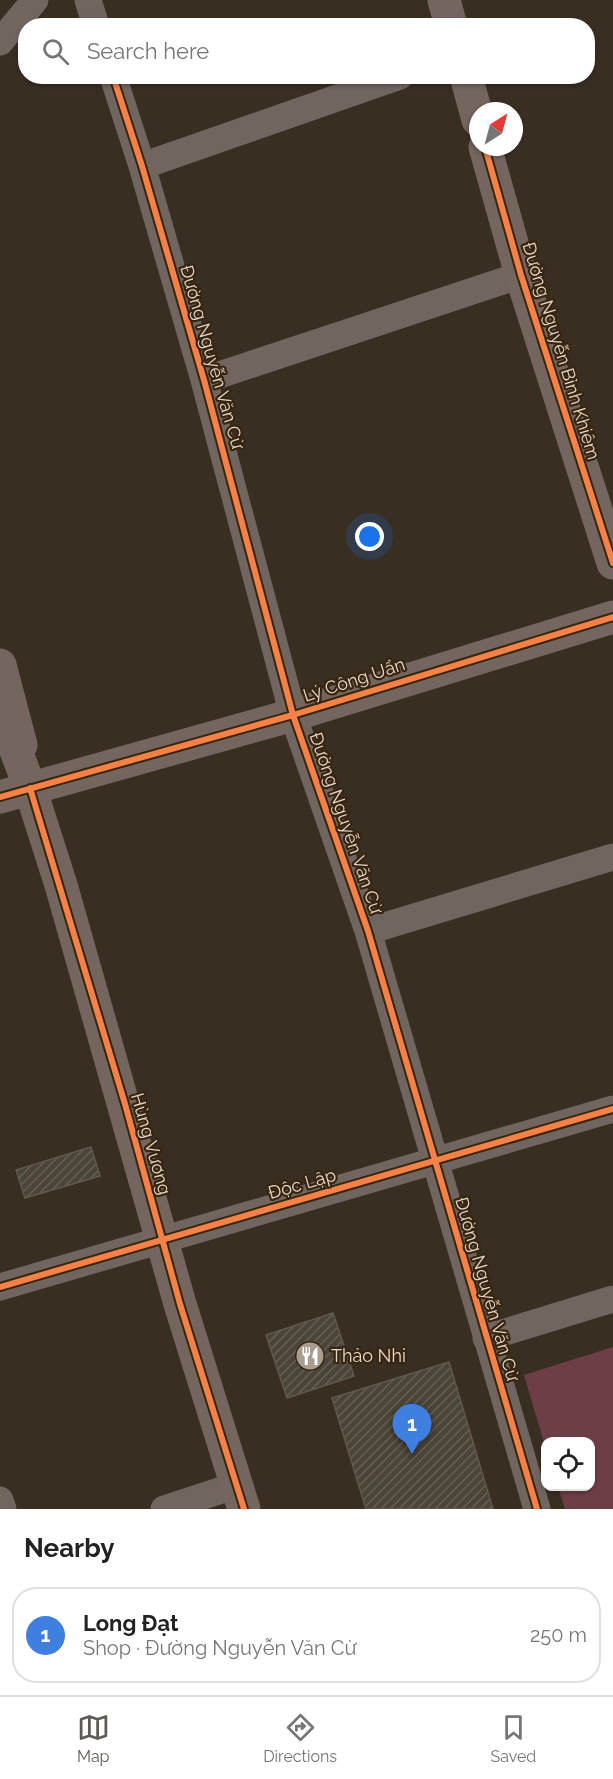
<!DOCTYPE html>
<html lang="en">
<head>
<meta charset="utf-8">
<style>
	:root { --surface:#fff; --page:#f6f6f6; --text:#222; --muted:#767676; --line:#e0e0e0; --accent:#5f5954 }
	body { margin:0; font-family:Raleway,sans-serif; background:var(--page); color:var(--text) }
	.controls { position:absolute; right:18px; bottom:18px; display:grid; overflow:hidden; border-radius:12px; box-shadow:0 2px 4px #0004 }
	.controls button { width:54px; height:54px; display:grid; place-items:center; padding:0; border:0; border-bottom:2px solid var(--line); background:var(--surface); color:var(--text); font:30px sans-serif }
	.compass { position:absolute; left:469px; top:102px; width:54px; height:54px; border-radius:50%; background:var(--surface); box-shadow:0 2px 4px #0004; rotate:36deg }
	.you { position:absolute; left:370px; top:537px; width:21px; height:21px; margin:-15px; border:4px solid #fff; border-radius:50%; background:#1a73e8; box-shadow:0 0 0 9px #1a73e833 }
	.badge { display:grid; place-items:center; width:39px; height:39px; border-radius:50%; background:var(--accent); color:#fff; font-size:20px; font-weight:700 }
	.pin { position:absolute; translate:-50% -50px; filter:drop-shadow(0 2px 3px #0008) }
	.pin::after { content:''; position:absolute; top:32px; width:21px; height:18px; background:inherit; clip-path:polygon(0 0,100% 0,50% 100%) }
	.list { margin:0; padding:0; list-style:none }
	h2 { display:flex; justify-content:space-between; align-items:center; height:78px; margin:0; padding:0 24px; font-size:26px }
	h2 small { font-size:20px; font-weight:400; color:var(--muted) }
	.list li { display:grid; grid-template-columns:39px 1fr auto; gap:18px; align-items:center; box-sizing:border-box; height:96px; margin:0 12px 12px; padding:0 12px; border:2px solid var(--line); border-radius:24px }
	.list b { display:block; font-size:22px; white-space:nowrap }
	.list p { margin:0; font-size:20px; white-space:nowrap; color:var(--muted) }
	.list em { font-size:20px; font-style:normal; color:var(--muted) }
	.icon { flex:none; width:33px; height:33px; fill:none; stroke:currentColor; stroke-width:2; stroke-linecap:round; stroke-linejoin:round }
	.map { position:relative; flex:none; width:613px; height:1509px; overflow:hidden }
	.search { position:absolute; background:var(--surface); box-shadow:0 2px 4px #0004; left:18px; right:18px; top:18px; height:66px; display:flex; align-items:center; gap:15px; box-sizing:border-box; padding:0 21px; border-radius:24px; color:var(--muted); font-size:22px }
	.sheet { height:186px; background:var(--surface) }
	nav { display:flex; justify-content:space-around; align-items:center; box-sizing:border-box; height:84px; border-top:2px solid var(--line); background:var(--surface); font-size:16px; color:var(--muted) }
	nav a { display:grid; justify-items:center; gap:3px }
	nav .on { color:var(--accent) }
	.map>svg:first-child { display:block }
</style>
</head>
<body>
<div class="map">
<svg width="613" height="1509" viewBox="0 0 613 1509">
	<defs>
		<pattern id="building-hatch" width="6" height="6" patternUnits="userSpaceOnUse" patternTransform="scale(1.5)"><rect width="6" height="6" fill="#4a4439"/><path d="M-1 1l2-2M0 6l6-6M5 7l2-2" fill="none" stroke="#645e54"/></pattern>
	</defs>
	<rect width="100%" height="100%" fill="#392e22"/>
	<path fill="#6e3e46" d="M 613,1347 L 613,1509 L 565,1509 L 558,1487 L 590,1486 L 590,1442 L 546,1442 L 545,1446 L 524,1375 Z"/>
	<path fill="url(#building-hatch)" stroke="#60594e" stroke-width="1.5" d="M 91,1147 L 100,1176 L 25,1198 L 16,1170 Z
		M 333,1313 L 354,1376 L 287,1398 L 266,1335 Z
		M 449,1362 L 493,1509 L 366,1509 L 332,1398 Z"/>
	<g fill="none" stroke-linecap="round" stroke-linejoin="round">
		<path stroke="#716560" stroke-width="27" d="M 88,0 L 96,26
			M 0,42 L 35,0
			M 113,76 L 142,166 L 204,380 L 293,715 L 368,931 L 537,1509
			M 142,166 L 400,76
			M 204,380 L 521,275
			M 368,931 L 613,857
			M 0,1287 L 613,1109
			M 486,1338 L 613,1299
			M 0,1500 L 3,1509
			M 164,1509 L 237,1485"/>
		<path stroke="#74665f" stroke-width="33" d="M 444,0 L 451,26
			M 466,76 L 478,120
			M 485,147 L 521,275 L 613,563
			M 0,665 L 21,745
			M 0,721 L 15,748 L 30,788 L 61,885 L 180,1304 L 244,1509
			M 0,797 L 293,715 L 613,617"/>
		<g stroke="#38250f" stroke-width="10">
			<path id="cycleway" d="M 113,76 L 142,166 L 204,380 L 293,715 L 368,931 L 537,1509
				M 485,147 L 521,275 L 613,563
				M 30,788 L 125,1104 L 180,1304 L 244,1509
				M 0,797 L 293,715 L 613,617
				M 0,1287 L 613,1109"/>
		</g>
		<use href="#cycleway" stroke="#f48246" stroke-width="6"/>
	</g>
	<defs>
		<g id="restaurant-disc" transform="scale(1.5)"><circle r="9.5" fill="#a99d90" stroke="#38250f"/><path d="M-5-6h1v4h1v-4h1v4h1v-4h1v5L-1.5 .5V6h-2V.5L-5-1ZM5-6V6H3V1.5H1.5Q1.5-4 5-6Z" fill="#fff"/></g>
	</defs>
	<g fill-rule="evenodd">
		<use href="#restaurant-disc" x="310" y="1356"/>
	</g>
	<g text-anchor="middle" stroke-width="4.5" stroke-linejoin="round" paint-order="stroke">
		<g font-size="18" fill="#e5d9cb" stroke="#38250f">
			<text transform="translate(561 351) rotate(73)" y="6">Đường Nguyễn Bỉnh Khiêm</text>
			<text transform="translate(212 357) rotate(74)" y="6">Đường Nguyễn Văn Cừ</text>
			<text transform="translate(354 680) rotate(-18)" y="6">Lý Công Uẩn</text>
			<text transform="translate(346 823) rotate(71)" y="6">Đường Nguyễn Văn Cừ</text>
			<text transform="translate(151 1144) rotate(74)" y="6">Hùng Vương</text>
			<text transform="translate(302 1184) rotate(-16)" y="6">Độc Lập</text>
			<text transform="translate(487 1289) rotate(74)" y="6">Đường Nguyễn Văn Cừ</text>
		</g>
		<g font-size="18" fill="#e5d9cb" stroke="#38250f" text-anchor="start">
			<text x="331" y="1362">Thảo Nhi</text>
		</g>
	</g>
</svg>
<div class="controls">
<button><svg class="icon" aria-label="locate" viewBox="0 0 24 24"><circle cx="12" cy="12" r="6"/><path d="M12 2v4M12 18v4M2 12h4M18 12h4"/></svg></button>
</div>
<svg class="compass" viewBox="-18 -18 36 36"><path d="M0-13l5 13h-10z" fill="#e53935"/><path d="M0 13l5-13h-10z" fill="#767676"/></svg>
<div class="you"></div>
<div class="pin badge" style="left:412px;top:1454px;background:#3f7fe0">1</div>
<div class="search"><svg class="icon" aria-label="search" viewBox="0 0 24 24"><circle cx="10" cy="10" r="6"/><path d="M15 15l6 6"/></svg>Search here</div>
</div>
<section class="sheet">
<h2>Nearby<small></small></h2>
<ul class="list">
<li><span class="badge" style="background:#3f7fe0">1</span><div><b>Long Đạt</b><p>Shop · Đường Nguyễn Văn Cừ</p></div><em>250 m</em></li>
</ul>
</section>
<nav>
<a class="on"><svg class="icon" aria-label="map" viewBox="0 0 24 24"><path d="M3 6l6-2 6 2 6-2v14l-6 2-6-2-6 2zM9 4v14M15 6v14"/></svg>Map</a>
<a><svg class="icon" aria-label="directions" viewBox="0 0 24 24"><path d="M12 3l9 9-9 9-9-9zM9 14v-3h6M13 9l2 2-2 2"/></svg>Directions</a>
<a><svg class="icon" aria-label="saved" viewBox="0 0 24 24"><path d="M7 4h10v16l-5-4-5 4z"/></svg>Saved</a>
</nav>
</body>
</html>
